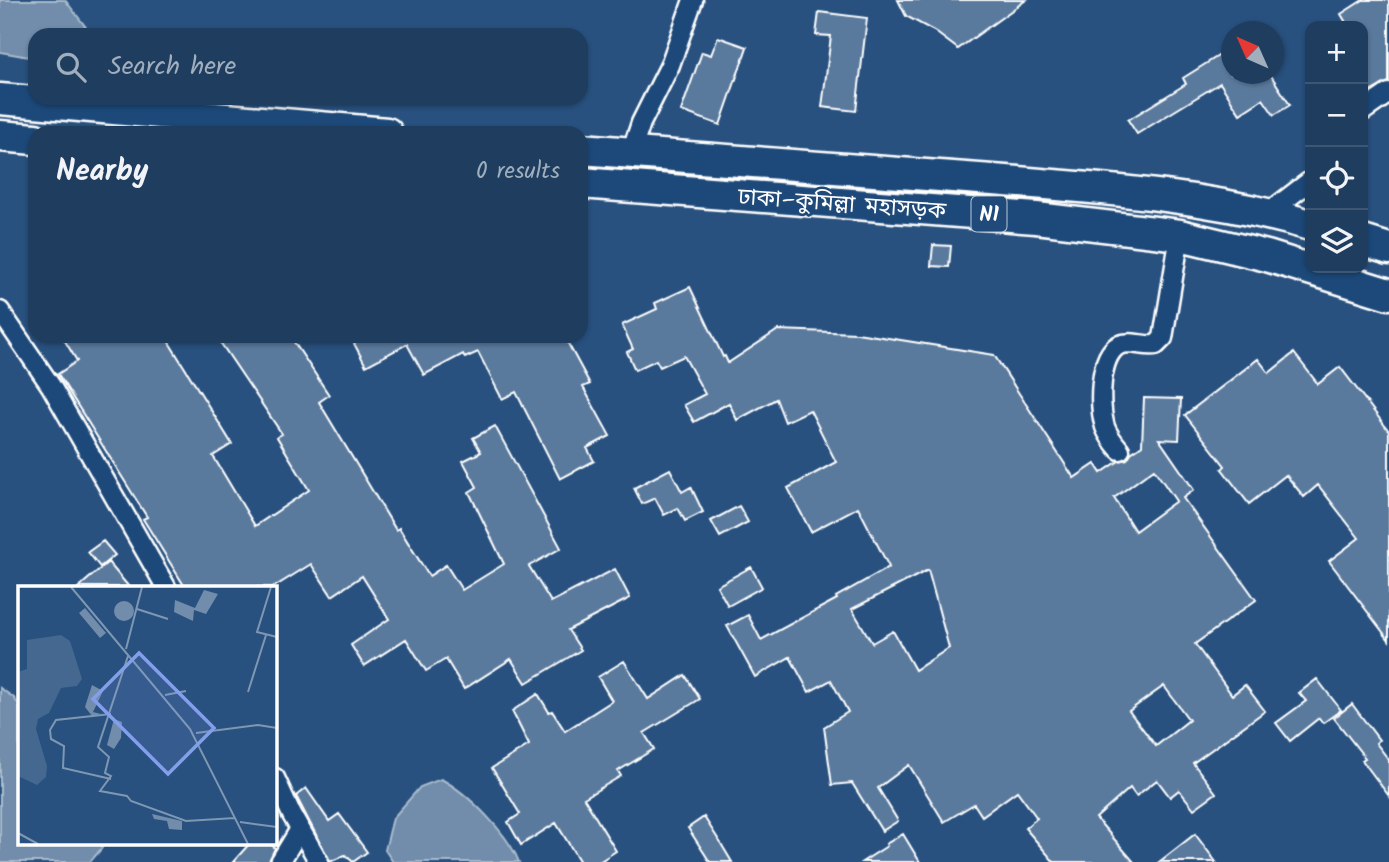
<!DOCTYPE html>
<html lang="en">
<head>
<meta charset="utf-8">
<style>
	:root { --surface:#1e3d5f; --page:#264465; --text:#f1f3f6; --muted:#a1aebd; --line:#3c5674 }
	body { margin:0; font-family:Kalam,"Noto Sans Bengali",sans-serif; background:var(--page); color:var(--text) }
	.controls { position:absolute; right:21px; top:21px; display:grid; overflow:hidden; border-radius:14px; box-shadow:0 2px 5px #0004 }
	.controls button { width:63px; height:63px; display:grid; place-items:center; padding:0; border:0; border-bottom:2px solid var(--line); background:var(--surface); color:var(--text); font:35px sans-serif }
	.compass { position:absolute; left:1221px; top:21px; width:63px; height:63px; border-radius:50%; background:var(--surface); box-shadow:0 2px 5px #0004; rotate:315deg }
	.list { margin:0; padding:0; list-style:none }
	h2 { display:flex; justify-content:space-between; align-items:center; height:91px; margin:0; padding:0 28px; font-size:30px }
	h2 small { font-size:23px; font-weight:400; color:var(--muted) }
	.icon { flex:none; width:38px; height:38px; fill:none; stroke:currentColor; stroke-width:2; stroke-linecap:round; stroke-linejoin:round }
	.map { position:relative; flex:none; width:1389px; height:862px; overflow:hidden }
	.search { position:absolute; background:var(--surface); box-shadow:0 2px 5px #0004; left:28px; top:28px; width:560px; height:77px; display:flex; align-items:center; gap:18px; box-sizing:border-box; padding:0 24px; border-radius:21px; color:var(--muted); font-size:26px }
	.panel { position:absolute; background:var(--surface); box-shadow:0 2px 5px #0004; left:28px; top:126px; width:560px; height:217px; border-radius:21px }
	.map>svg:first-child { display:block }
</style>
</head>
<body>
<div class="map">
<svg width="1389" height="862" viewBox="0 0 1389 862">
	<rect width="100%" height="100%" fill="#28517f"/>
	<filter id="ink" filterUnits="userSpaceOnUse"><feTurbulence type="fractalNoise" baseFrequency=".0143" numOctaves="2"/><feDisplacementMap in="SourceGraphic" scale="14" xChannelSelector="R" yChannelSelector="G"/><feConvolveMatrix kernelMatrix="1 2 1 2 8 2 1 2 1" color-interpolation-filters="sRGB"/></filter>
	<g filter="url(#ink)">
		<path fill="#718dab" stroke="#aabbcd" stroke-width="2" d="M 0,0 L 65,0 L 92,35 L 35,35 L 35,58 L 0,52 Z
			M 0,688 L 14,698 L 19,705 L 19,843 L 101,843 L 102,848 L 90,862 L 0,862 Z
			M 441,779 C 468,793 508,834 519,862 L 393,862 L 385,850 L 393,818 L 420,787 Z"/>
		<path fill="#5a7a9d" stroke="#fff" stroke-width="2" fill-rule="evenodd" d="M 898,0 L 1026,0 L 958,49 L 934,31 L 906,16 Z
			M 1363,0 L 1389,0 L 1389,82 L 1370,92 L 1363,80 L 1363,26 L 1348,26 L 1341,14 Z
			M 819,12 L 867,18 L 856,111 L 822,107 L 831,36 L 816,35 Z
			M 718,37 L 747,47 L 720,125 L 681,111 L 702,52 L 711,55 Z
			M 1231,48 L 1231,74 L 1270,74 L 1290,105 L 1274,115 L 1263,99 L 1240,114 L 1220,83 L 1137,134 L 1128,120 L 1186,84 L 1183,78 Z
			M 933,245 L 951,246 L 949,267 L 931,266 Z
			M 690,287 L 723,357 L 725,356 L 728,363 L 778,330 L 857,333 L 994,355 L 1074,478 L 1095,464 L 1101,473 L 1119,461 L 1127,459 L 1131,453 L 1142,445 L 1144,398 L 1181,399 L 1179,440 L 1159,439 L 1194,490 L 1183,498 L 1256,600 L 1195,644 L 1232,695 L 1245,685 L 1265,711 L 1193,763 L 1216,793 L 1194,809 L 1179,790 L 1170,797 L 1157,780 L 1136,796 L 1130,788 L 1096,818 L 1134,862 L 1054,862 L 1025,828 L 1037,818 L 1017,791 L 982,816 L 974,804 L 944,822 L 909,765 L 878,788 L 898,821 L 882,831 L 852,783 L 832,785 L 824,727 L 848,712 L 831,680 L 809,692 L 790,657 L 755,677 L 727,626 L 748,615 L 761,640 L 837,599 L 836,597 L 889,567 L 858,507 L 811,532 L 788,488 L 836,462 L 810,410 L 785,422 L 776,399 L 737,420 L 729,403 L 694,422 L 684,405 L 705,394 L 684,356 L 660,367 L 656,360 L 635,370 L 627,352 L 633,349 L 622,325 L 657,309 L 655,303 ZM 1154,469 L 1176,501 L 1135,531 L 1114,498 ZM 928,570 L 949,648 L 915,670 L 893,631 L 872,643 L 852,609 ZM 1164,686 L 1189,720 L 1156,746 L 1129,711 Z
			M 62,336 L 165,336 L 232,444 L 213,456 L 255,526 L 309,490 L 277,437 L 282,434 L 216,336 L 290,336 L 329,395 L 319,402 L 396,530 L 399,528 L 429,576 L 446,565 L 462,590 L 504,564 L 469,492 L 477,487 L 463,461 L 481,452 L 473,438 L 495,426 L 561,548 L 529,566 L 551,602 L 615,569 L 630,598 L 568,630 L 581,650 L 526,683 L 511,659 L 464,689 L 446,659 L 426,671 L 406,639 L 364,666 L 351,645 L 389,619 L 362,576 L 332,596 L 311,564 L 274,587 L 185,587 L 143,519 L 147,517 L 58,374 L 77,361 Z
			M 350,336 L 564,336 L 590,384 L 583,387 L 610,436 L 587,448 L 594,461 L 560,479 L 516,392 L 502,399 L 478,352 L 465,358 L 463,354 L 424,375 L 407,344 L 366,366 Z
			M 1294,353 L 1318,384 L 1340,367 L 1389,431 L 1389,640 L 1329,561 L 1359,538 L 1318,485 L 1304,497 L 1286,475 L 1249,504 L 1222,469 L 1225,466 L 1185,415 L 1258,359 L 1269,373 Z
			M 670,469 L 682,492 L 691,487 L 703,512 L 685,521 L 678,508 L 664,515 L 655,498 L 642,504 L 634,488 Z
			M 739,506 L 748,522 L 720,537 L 711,521 Z
			M 103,541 L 115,555 L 100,567 L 88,552 Z
			M 108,562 L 129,587 L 79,587 Z
			M 751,567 L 762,587 L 728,606 L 717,586 Z
			M 624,661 L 648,699 L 685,675 L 700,699 L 644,733 L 654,749 L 618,771 L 621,776 L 584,798 L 616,851 L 599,862 L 580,862 L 556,823 L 521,845 L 508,822 L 520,814 L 492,768 L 529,745 L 512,711 L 538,694 L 549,712 L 552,711 L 565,731 L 612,701 L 598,677 Z
			M 1317,679 L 1341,710 L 1323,723 L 1319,718 L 1290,741 L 1276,723 L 1306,701 L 1299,693 Z
			M 1352,704 L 1379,740 L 1376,743 L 1389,760 L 1389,796 L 1362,760 L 1365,758 L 1334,718 Z
			M 306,788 L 329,821 L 339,814 L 367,852 L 353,862 L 345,855 L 330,862 L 296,796 Z
			M 704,817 L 720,842 L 732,862 L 710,862 L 688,828 Z
			M 903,834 L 920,862 L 862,862 L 887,846 L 886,844 Z
			M 1195,834 L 1216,862 L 1159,862 Z
			M 250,843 L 270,843 L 275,848 L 269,862 L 233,862 Z"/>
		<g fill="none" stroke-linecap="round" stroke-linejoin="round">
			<g stroke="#fff" stroke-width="23">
				<path id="minor" d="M 1363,111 L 1389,93
					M 631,153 L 641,123 L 670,65 L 693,0
					M 1268,213 L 1310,181
					M 0,311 L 51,386 L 166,587
					M 1120,450 C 1114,443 1108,435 1105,427 C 1099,407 1098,356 1119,345 C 1131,340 1144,347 1156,345 L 1163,338 L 1180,235
					M 275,778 L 292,815 L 319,862
					M 280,862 L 300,829"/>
			</g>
			<g stroke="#fff" stroke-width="35">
				<path id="trunk" d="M 0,99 L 387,133
					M 0,136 L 35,139
					M 581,149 C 722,160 864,169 1006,181 C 1108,189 1211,196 1310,225
					M 581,183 L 1036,218 L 1180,235 L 1267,256 L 1389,294
					M 1363,241 L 1389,249"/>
			</g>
			<use href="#minor" stroke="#1f4a7a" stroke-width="18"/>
			<use href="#trunk" stroke="#1f4a7a" stroke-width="30"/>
		</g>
	</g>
	<g text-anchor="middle" stroke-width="5" stroke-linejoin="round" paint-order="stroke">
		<rect fill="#1f4a7a" stroke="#bcc9d7" stroke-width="2" x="971.5" y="196.5" width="35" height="35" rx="5"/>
		<g font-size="21" font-weight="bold" fill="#fff">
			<text x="989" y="221">N1</text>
		</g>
		<g font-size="23" fill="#fff" stroke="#1f4a7a">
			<text transform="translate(842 203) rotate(4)" y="8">ঢাকা–কুমিল্লা মহাসড়ক</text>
		</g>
	</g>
	<g transform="translate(18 586)">
		<rect width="259" height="259" fill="#28517f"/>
		<path d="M 43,49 L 52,55 L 64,93 L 59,100 L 43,102 L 31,127 L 20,133 L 18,143 L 29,180 L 28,191 L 19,199 L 0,190 L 0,86 L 9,83 L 9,54 Z" fill="#446890"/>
		<path d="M 186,4 L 200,8 L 188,28 L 176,24 L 175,35 L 156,26 L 157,14 L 177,22 ZM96 25a10 10 0 1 1 20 0a10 10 0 1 1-20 0ZM 67,22 L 88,47 L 82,52 L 61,27 ZM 74,99 L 85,105 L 75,126 L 83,128 L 74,130 L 67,121 ZM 96,133 L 104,136 L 103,152 L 96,163 L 89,159 ZM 134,228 L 164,235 L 164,244 L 151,243 L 149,235 L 136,233 Z" fill="#718dab"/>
		<path fill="none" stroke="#7e97b2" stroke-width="2" d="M 53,1 L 172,143 L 230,258M 253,1 L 239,46 L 259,51M 119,23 L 150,33M 108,63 L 124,1M 110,70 L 80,161 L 91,171 L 87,187 L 93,190 L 82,205 L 109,210 L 113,215 L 168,235 L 217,232M 230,106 L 248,49M 147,109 L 168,105M 178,147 L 240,139 L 259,142M 93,193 L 45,182 L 46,160 L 33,153 L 32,144 L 38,134 L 93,128M 222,236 L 259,241M 0,247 L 20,258"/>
		<path fill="#839eea" fill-opacity="0.15" stroke="#839eea" stroke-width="3.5" d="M 121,67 L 196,142 L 150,188 L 75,113 Z"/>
		<rect width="259" height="259" fill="none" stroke="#fff" stroke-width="3.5"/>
	</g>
</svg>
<div class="controls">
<button>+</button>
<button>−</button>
<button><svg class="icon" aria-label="locate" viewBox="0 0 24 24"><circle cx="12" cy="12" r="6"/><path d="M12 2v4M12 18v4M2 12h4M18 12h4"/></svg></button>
<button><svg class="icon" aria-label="layers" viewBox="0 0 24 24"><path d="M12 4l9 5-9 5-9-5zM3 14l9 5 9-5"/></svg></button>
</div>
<svg class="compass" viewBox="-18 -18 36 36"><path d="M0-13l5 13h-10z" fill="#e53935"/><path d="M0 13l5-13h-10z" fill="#a1aebd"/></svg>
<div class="search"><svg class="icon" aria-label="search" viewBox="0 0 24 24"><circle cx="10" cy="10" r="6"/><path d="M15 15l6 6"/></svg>Search here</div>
<section class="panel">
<h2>Nearby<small>0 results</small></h2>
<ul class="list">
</ul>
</section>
</div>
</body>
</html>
